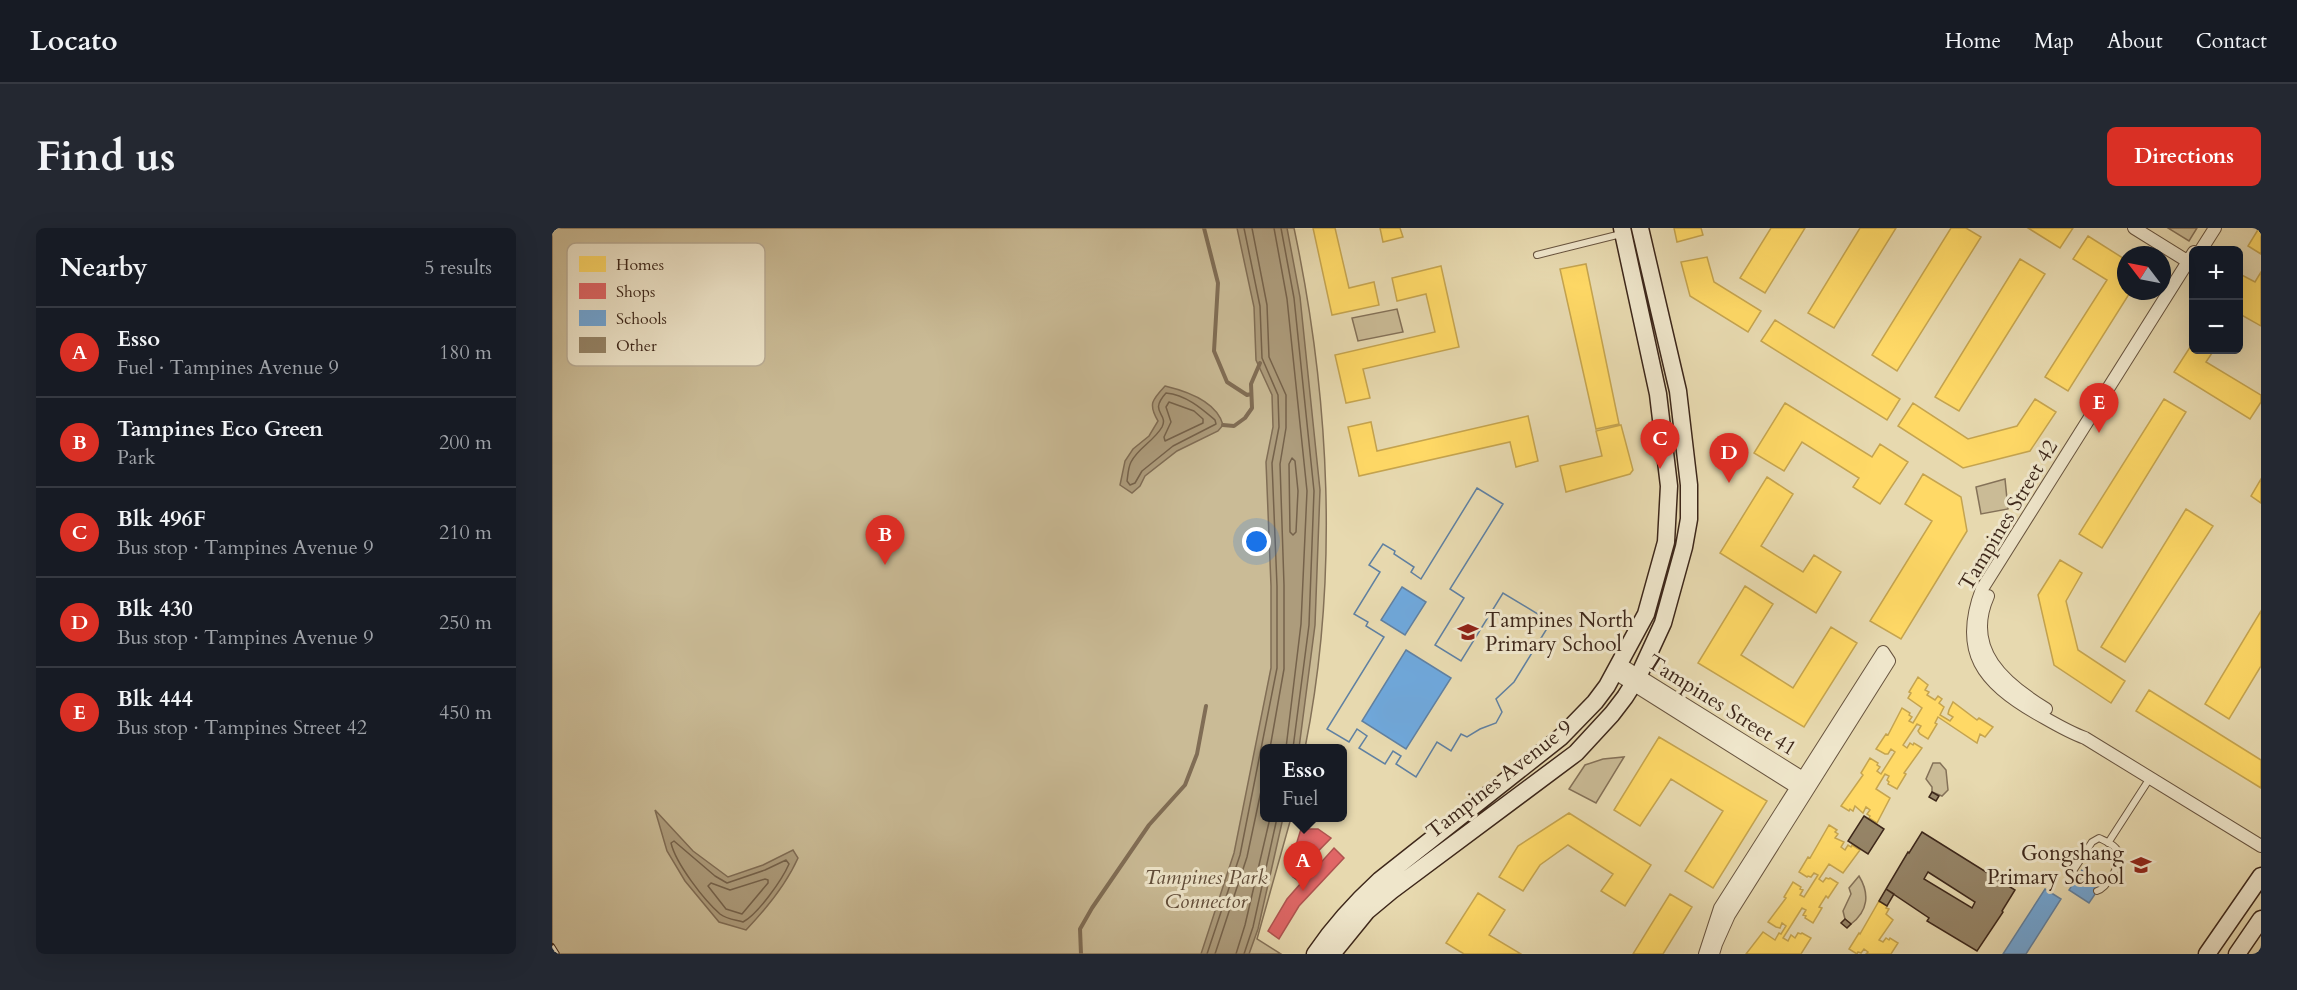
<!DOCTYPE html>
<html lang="en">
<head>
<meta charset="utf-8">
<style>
	:root { --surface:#171b24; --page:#242831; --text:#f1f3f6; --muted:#9ea1a6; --line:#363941; --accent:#d93025 }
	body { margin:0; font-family:Cardo,serif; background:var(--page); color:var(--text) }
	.controls { position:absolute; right:18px; top:18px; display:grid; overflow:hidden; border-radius:9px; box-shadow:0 6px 24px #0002 }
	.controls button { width:54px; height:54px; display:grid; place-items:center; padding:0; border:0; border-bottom:2px solid var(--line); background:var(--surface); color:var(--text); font:30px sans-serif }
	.compass { position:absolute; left:1565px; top:18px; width:54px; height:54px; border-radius:50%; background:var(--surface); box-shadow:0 6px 24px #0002; rotate:302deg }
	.you { position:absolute; left:705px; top:314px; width:21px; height:21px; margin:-15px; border:4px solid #fff; border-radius:50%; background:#1a73e8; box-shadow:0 0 0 9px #1a73e833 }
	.badge { display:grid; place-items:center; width:39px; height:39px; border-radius:50%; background:var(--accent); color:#fff; font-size:20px; font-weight:700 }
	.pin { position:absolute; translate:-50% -50px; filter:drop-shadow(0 2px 3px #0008) }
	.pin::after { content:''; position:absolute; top:32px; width:21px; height:18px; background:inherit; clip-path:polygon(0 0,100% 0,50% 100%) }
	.popup { position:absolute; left:708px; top:516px; width:87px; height:78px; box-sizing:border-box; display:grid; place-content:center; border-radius:9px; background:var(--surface); filter:drop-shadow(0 2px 4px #0005); font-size:20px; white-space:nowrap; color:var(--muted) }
	.popup b { font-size:22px; color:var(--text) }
	.popup::after { content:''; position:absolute; left:50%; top:100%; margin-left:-12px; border:12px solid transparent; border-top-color:var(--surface) }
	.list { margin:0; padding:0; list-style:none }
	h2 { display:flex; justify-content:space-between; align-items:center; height:78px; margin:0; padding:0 24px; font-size:26px }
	h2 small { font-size:20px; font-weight:400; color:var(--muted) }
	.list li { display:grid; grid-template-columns:39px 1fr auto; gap:18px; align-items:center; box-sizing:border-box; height:90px; padding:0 24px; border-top:2px solid var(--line) }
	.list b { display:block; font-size:22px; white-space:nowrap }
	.list p { margin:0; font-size:20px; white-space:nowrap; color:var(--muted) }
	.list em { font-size:20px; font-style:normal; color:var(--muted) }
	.map { position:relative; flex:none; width:1709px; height:726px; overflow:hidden; border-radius:9px }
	header { display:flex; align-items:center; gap:36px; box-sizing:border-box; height:84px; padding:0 30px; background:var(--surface); border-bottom:2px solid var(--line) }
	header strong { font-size:28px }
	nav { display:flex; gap:33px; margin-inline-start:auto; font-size:21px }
	.intro { display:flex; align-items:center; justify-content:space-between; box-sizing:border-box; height:144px; padding:0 36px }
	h1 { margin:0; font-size:42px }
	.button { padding:15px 27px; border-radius:9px; background:var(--accent); color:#fff; font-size:21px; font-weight:700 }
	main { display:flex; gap:36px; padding:0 36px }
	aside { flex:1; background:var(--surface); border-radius:9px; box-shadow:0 6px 24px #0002 }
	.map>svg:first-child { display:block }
</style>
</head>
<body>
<header>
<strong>Locato</strong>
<nav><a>Home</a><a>Map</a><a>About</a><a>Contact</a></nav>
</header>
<div class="intro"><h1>Find us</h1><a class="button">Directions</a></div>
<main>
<aside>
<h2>Nearby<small>5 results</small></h2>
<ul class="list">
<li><span class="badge">A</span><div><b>Esso</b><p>Fuel · Tampines Avenue 9</p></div><em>180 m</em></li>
<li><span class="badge">B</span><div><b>Tampines Eco Green</b><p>Park</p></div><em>200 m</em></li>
<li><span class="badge">C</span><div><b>Blk 496F</b><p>Bus stop · Tampines Avenue 9</p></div><em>210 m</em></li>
<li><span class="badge">D</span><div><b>Blk 430</b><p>Bus stop · Tampines Avenue 9</p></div><em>250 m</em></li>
<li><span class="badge">E</span><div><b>Blk 444</b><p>Bus stop · Tampines Street 42</p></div><em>450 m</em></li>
</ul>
</aside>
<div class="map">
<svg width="1709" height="726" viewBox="0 0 1709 726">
	<rect width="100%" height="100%" fill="#e7d9af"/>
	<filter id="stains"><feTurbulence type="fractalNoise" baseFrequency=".00333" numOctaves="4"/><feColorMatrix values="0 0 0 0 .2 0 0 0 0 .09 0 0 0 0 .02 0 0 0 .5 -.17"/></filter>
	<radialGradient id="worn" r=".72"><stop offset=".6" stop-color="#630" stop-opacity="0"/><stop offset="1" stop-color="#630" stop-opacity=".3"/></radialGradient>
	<path fill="#cabb96" stroke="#847158" stroke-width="1.5" d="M 0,0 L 742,0 C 778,170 787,350 753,520 L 712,520 L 712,590 L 739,590 L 705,711 L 729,726 L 0,726 Z
		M 1616,0 L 1645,0 L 1637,13 Z
		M 845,81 L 851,104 L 806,113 L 800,90 Z
		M 1453,251 L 1456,281 L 1429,286 L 1424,259 Z
		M 1072,529 L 1044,575 L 1017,561 L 1033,537 L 1051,531 Z
		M 1381,535 L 1388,535 L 1394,542 L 1396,562 L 1390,568 L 1380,564 L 1380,559 L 1374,551 Z
		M 1307,648 C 1318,666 1316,683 1299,696 L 1293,691 L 1291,683 L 1299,666 L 1297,660 Z"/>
	<path fill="#ad9c7c" stroke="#806d55" stroke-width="1.5" d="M 685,0 L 735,0 L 748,69 L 768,262 L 763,397 L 747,520 L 712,520 L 712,590 L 731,590 L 706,701 L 697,726 L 649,726 L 682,625 L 719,440 L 719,358 L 714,234 L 721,199 L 720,167 L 704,132 L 702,79 Z
		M 613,158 C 634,163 665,174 671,197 L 666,203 L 625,223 L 593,248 L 588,258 L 580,265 L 568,257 L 573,233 L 581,221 L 597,208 L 606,193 C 596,176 600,172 613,158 Z
		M 103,582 L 141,623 L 176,649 L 211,637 L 241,622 L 246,630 C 234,657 215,680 194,702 L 167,694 L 133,653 L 115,623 Z"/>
	<path fill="#ffd966" stroke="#c5a44f" stroke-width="1.5" d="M 761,0 L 783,0 L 797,60 L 822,54 L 827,77 L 780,87 Z
		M 828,0 L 848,0 L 851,9 L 831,14 Z
		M 1122,0 L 1149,0 L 1151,7 L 1125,14 Z
		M 1219,0 L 1253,0 L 1213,65 L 1188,50 Z
		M 1308,0 L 1344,0 L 1282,100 L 1256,85 Z
		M 1399,0 L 1414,0 L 1429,9 L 1345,143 L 1320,127 Z
		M 1476,0 L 1521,0 L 1508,20 Z
		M 1707,0 L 1709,0 L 1709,26 L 1696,18 Z
		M 1536,8 L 1574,32 L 1574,63 L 1579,63 L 1516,163 L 1493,149 L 1555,52 L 1521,31 Z
		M 1155,29 L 1162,54 L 1209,83 L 1196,104 L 1138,68 L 1129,34 Z
		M 1468,31 L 1493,46 L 1407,183 L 1383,169 Z
		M 1034,36 L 1067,196 L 1044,201 L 1008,41 Z
		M 889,38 L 907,119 L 811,141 L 818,170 L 794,175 L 783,127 L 883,104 L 874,66 L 845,73 L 840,50 Z
		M 1709,44 L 1709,98 L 1686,85 L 1686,45 L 1703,54 Z
		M 1223,92 L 1348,171 L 1335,192 L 1209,113 Z
		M 1642,113 L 1642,122 L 1662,122 L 1654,134 L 1709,167 L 1709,174 L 1698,191 L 1622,144 Z
		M 1483,171 L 1504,184 L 1478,223 L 1411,240 L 1346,198 L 1361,175 L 1416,211 L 1465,198 Z
		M 1612,171 L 1634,184 L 1550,320 L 1527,306 Z
		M 1233,175 L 1320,229 L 1328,216 L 1356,234 L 1328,276 L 1301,259 L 1307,250 L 1250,214 L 1232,243 L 1202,225 Z
		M 976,188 L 986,233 L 964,239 L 958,214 L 807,248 L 796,199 L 819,194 L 825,223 Z
		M 1069,197 L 1081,242 L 1078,246 L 1014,264 L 1008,238 L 1050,228 L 1044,203 Z
		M 1371,246 L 1409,269 L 1415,303 L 1349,411 L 1318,393 L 1380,293 L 1353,276 Z
		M 1215,249 L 1241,266 L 1209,318 L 1251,344 L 1262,327 L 1289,344 L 1264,385 L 1168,325 Z
		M 1709,251 L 1709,275 L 1699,268 Z
		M 1634,281 L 1661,298 L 1573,434 L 1549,419 Z
		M 1508,332 L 1530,345 L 1514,373 L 1526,422 L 1573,453 L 1559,475 L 1502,437 L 1486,367 Z
		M 1193,358 L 1221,376 L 1189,427 L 1241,460 L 1279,399 L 1305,415 L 1252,499 L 1146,435 Z
		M 1709,383 L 1709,438 L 1677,491 L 1653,476 Z
		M 1366,449 L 1376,457 L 1373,462 L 1377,464 L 1375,467 L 1383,472 L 1386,468 L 1390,471 L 1387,475 L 1392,479 L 1388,487 L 1398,493 L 1401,489 L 1396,486 L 1397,482 L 1401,474 L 1425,492 L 1427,490 L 1441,499 L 1433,509 L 1428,506 L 1425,515 L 1386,489 L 1383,495 L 1385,496 L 1376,511 L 1368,506 L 1366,503 L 1369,498 L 1365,496 L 1351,517 L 1355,520 L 1358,515 L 1361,517 L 1362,515 L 1370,520 L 1352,545 L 1354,546 L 1345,561 L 1336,556 L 1337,554 L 1335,552 L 1337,548 L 1333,546 L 1324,561 L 1338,570 L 1325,595 L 1317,590 L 1318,588 L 1315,586 L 1318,582 L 1314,579 L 1311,585 L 1303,578 L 1301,583 L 1298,581 L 1297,583 L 1289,578 L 1311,547 L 1309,545 L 1318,530 L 1326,535 L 1325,537 L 1328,539 L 1325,543 L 1329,546 L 1343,524 L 1339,521 L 1336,526 L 1333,526 L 1324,521 L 1334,506 L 1336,507 L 1350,480 L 1358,485 L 1357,487 L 1360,489 L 1357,493 L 1361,495 L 1370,480 L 1356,470 L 1359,465 L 1357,464 Z
		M 1597,462 L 1709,532 L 1709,560 L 1584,483 Z
		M 1107,509 L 1215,573 L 1161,660 L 1133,643 L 1171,583 L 1119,551 L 1088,598 L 1062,582 Z
		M 1017,585 L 1099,637 L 1073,678 L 1049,663 L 1061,646 L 1016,617 L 988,637 L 971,663 L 947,649 L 966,618 Z
		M 1277,597 L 1285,602 L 1283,604 L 1286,606 L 1283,610 L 1292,614 L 1289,619 L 1293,622 L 1296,617 L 1299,619 L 1300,617 L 1308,622 L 1291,645 L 1277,636 L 1267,651 L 1271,654 L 1274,650 L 1277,651 L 1278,650 L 1286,655 L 1276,670 L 1274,668 L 1267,679 L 1270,680 L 1261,695 L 1253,690 L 1254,688 L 1251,687 L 1254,682 L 1250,680 L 1231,710 L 1236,713 L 1239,707 L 1243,710 L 1246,705 L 1249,706 L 1250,705 L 1259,710 L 1249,726 L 1194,726 L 1211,704 L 1223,712 L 1227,705 L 1229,706 L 1234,698 L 1230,695 L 1228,700 L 1224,699 L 1216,694 L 1234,670 L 1232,669 L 1241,654 L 1249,659 L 1248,661 L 1251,662 L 1248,667 L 1252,669 L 1266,647 L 1262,645 L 1259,649 L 1256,648 L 1255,649 L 1247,644 L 1256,629 L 1258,630 Z
		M 926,665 L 953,682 L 937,707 L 969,726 L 912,726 L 894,715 Z
		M 1118,666 L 1140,679 L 1111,726 L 1081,726 Z
		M 1327,673 L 1335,678 L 1334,680 L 1337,681 L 1334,686 L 1341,692 L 1327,712 L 1331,714 L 1334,710 L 1337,712 L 1338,710 L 1346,715 L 1339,726 L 1314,726 L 1316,724 L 1312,721 L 1309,725 L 1306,724 L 1305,726 L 1297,721 L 1307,705 L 1308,706 Z"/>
	<path fill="#e06666" stroke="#af534f" stroke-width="1.5" d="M 749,601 L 766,601 L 779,610 L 741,649 L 736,643 Z
		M 782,620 L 792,630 L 747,678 L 727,711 L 716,703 L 735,671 L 749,655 L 741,649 L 756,632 L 764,640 Z"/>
	<path fill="#6fa8dc" stroke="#6081a2" stroke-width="1.5" fill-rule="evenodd" d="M 925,260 L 951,276 L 898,361 L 912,370 L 883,417 L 909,433 L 951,365 L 999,394 L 962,454 L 944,471 L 950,484 L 944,495 L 928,501 L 915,509 L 909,506 L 899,523 L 885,514 L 864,549 L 844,536 L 849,528 L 841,523 L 833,536 L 807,520 L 815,508 L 805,501 L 797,514 L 775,501 L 832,409 L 814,398 L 816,394 L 802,386 L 828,344 L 817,337 L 831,316 L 843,323 L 842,326 L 862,339 L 859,344 L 869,351 ZM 850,359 L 874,374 L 853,407 L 829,392 ZM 854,422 L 899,450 L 854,521 L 810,493 Z
		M 925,260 L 951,276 L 898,361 L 912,370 L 883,417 L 909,433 L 951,365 L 999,394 L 962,454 L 944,471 L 950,484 L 944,495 L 928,501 L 915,509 L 909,506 L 899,523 L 885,514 L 864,549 L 844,536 L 849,528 L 841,523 L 833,536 L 807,520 L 815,508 L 805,501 L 797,514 L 775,501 L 832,409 L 814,398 L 816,394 L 802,386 L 828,344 L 817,337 L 831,316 L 843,323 L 842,326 L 862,339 L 859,344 L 869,351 Z
		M 1530,642 L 1550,656 L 1537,675 L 1517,662 Z
		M 1493,661 L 1509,671 L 1474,726 L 1451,726 Z"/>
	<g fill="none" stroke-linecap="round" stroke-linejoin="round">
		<path stroke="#75624b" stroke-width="1.5" d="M 700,0 L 715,77 L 717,129 L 734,167 L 734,200 L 728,236 L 732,357 L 732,441 L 718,520
			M 722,0 L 735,71 L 755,263 L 749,396 L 734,520
			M 729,0 L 742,70 L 762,263 L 757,397 L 741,520
			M 614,165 C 634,167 649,180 663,192 L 664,196 L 621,218 L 590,243 L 583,255 L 578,257 L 575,253 C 576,247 576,240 579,234 C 586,220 602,213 610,199 C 617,185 596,185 614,165 Z
			M 617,174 L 642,183 L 651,191 L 651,195 L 613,213 L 612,209 L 619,194 L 614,179 Z
			M 740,230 L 743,233 L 746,263 L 744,304 L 741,307 L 738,304 L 737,236 Z
			M 122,613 L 163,648 L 175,655 L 213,642 L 234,632 L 237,636 C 230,652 206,686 191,694 C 184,692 174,691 168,686 C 152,672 124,636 119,615 Z
			M 213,651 L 216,652 L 216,655 L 190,686 L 174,681 L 156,658 L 159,655 L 178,662 Z
			M 655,726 L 688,627 L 725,440 L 725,358 L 720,235 L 727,199 L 726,167 L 710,130 L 708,78 L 692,0
			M 663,726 L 695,629 L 712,549
			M 684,726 L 693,697 L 718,590
			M 692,726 L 701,699 L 725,590"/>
		<path stroke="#806d55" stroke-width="4" d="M 652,0 L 666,55 L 662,123 L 675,154 L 695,167 L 699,166
			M 671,197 L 682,198 L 693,190 L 700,180 L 699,156 L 708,135
			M 529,726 L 528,701 L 540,680 L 597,597 L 633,557 L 645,526 L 654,478"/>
	</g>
	<path fill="#958467" stroke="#3d271a" stroke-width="1.5" fill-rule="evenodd" d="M 1380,564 L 1387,568 L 1384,573 L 1377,569 Z
		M 1312,588 L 1332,601 L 1316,626 L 1296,613 Z
		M 1370,604 L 1463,662 L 1450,683 L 1451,684 L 1425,723 L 1375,693 L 1377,690 L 1334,661 L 1356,624 L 1357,625 ZM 1376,644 L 1423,674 L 1420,680 L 1372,651 Z
		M 1334,661 L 1342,666 L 1335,678 L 1327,673 Z
		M 1293,691 L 1299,696 L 1295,700 L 1289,695 Z"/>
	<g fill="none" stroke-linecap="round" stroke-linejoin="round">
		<g stroke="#68543f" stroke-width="8">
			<path id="lane" d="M 985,27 L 1069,6
				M 1556,615 L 1598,550
				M 1525,650 L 1521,643 L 1540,614 L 1547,610 C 1553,613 1564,617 1566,624 C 1571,634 1555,660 1545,663"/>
		</g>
		<g stroke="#68543f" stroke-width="14">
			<path id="street" d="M 1582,0 L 1640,36
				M 1649,22 L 1663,0
				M 1642,24 L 1430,361 C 1406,424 1431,454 1484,485 C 1500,494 1516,504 1533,510 L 1709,618
				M 1436,368 C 1412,422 1453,456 1494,481
				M 1068,436 L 1259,555
				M 1063,445 L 1252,564
				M 1153,726 L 1168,680 L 1331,424 L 1337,433 L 1177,687 L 1164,716 L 1161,726"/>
		</g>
		<g stroke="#3d271a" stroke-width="19">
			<path id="secondary" d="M 763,726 C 782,698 803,675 828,652 L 1009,509 L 1043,474 L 1055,458 L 1094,386 L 1114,314 L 1117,258 L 1106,166 L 1070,0
				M 780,726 L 815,683 L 839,663 L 1024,525 L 1060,486 L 1073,469 L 1087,447 L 1111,395 L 1132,319 L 1137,291 L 1137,257 L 1126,163 L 1088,0
				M 1655,726 L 1709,648
				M 1685,726 L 1709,691"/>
		</g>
		<use href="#lane" stroke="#efe6cb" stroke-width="6"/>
		<use href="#street" stroke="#efe6cb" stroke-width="12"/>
		<use href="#secondary" stroke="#efe6cb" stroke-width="16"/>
		<g stroke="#3d271a" stroke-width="6">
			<path id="rail" d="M 0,718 L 5,726"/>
		</g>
		<use href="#rail" stroke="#efe6cb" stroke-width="4" stroke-dasharray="11" stroke-linecap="butt"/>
	</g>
	<defs>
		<g id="school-bare" transform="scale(1.62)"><path d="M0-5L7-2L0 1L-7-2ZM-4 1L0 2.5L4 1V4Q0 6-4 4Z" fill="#8f2418" stroke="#efe6cb" stroke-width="2.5" paint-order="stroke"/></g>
	</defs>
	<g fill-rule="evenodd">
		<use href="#school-bare" x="916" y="404"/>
		<use href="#school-bare" x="1589" y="637"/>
	</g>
	<g text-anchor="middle" stroke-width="6" stroke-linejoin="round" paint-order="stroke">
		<g font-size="21" fill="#3d271a" stroke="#efe6cb">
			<text transform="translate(1456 287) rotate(-59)" y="7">Tampines Street 42</text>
			<text transform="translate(1170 477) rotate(32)" y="7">Tampines Street 41</text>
			<text transform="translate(947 551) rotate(-38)" y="7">Tampines Avenue 9</text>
		</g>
		<g font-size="21" fill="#3d271a" stroke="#efe6cb" text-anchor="start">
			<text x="933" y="399">Tampines North<tspan x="933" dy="24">Primary School</tspan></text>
			<text x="1572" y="632" text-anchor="end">Gongshang<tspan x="1572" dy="24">Primary School</tspan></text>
		</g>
		<g font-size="21" font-style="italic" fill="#604c39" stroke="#efe6cb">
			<text x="654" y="656">Tampines Park<tspan x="654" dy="24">Connector</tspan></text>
		</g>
	</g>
	<rect x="15" y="15" width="198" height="123" rx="9" fill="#efe6cb" stroke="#baad96" stroke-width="1.5"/>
	<rect x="27" y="28" width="27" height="16" fill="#ffd966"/>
	<rect x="27" y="55" width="27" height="16" fill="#e06666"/>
	<rect x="27" y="82" width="27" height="16" fill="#6fa8dc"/>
	<rect x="27" y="109" width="27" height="16" fill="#958467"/>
	<g font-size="16" fill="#3d271a">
		<text x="64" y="42">Homes</text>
		<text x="64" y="69">Shops</text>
		<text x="64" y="96">Schools</text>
		<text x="64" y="123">Other</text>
	</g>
	<rect width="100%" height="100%" filter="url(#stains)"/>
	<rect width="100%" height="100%" fill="url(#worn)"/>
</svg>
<div class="controls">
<button>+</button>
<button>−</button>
</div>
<svg class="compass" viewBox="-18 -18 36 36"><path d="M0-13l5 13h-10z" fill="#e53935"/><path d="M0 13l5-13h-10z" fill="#9ea1a6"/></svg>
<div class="you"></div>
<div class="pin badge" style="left:751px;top:663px">A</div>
<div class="popup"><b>Esso</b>Fuel</div>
<div class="pin badge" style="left:333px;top:337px">B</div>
<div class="pin badge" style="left:1108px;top:241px">C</div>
<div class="pin badge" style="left:1177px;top:255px">D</div>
<div class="pin badge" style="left:1547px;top:205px">E</div>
</div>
</main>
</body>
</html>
